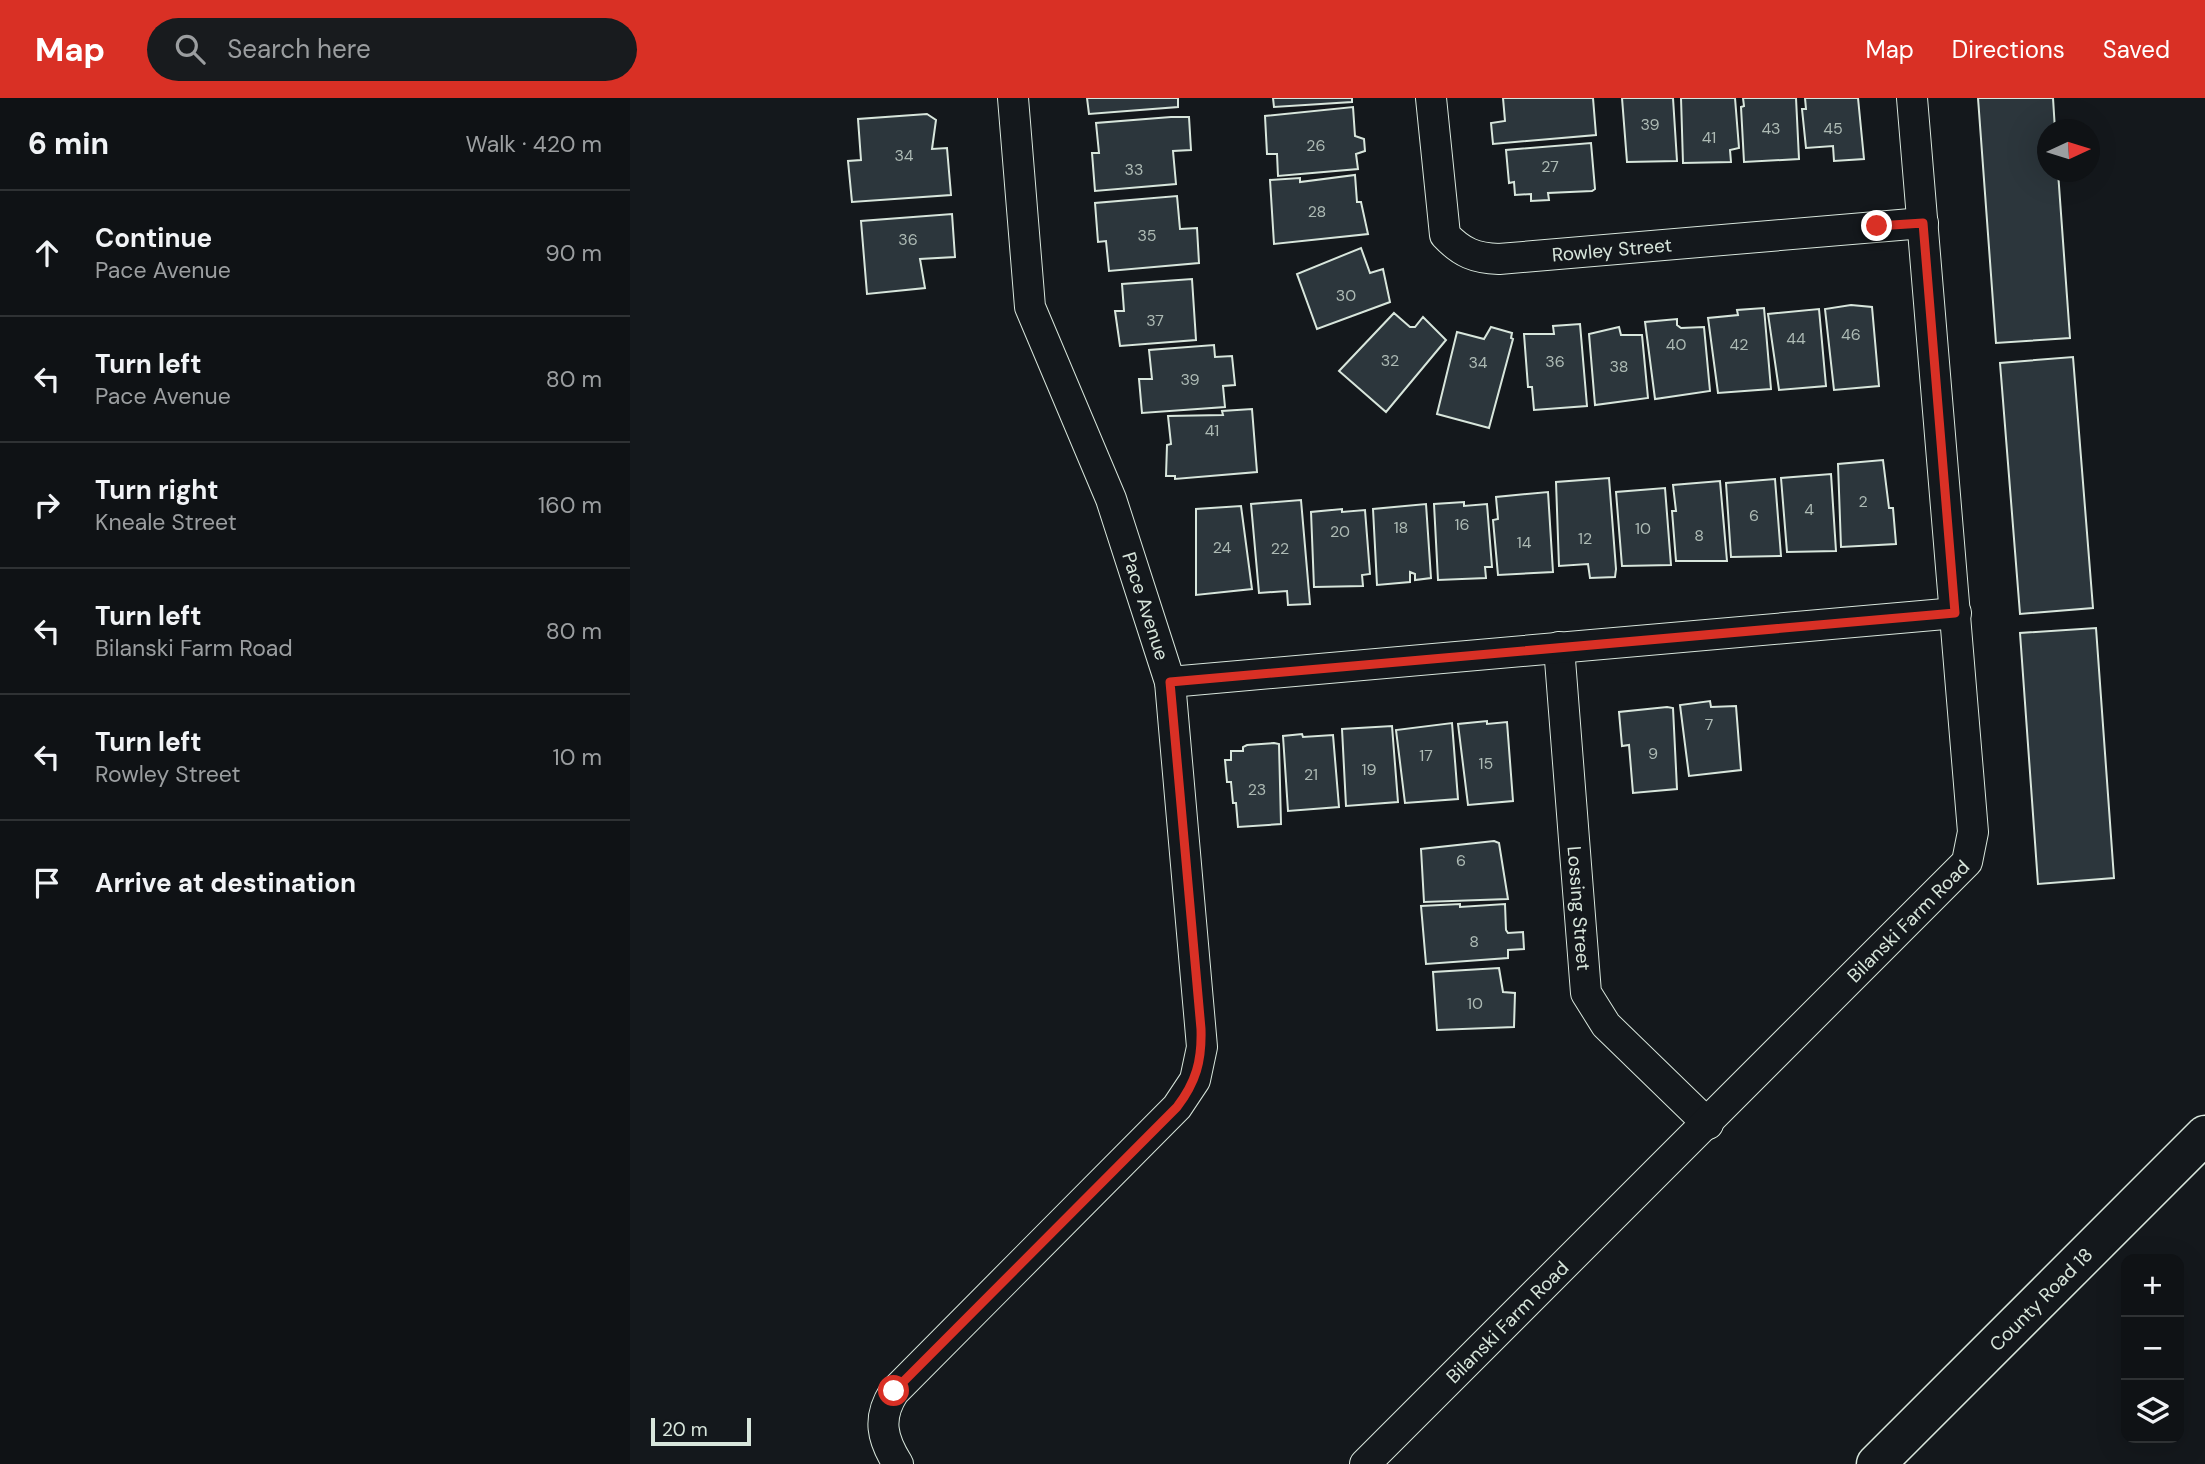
<!DOCTYPE html>
<html lang="en">
<head>
<meta charset="utf-8">
<style>
	:root { --surface:#0f1215; --page:#181b1e; --text:#f1f3f6; --muted:#9b9ea0; --line:#2f3234; --accent:#d93025 }
	body { margin:0; font-family:"DM Sans",sans-serif; background:var(--page); color:var(--text) }
	.controls { position:absolute; right:21px; bottom:21px; display:grid; overflow:hidden; border-radius:14px; box-shadow:0 7px 28px #0002 }
	.controls button { width:63px; height:63px; display:grid; place-items:center; padding:0; border:0; border-bottom:2px solid var(--line); background:var(--surface); color:var(--text); font:35px sans-serif }
	.compass { position:absolute; left:1407px; top:21px; width:63px; height:63px; border-radius:50%; background:var(--surface); box-shadow:0 7px 28px #0002; rotate:86deg }
	.scale { position:absolute; left:21px; bottom:18px; width:100px; box-sizing:border-box; padding-left:7px; border:4px solid #d8e6dc; border-top:0; font-size:19px; line-height:24px; white-space:nowrap; color:#d8e6dc; -webkit-text-stroke:5px #14181c; paint-order:stroke }
	.stop { position:absolute; width:21px; height:21px; margin:-16px; border:5px solid #d93025; border-radius:50%; background:#fff }
	.stop.end { background:#d93025; border-color:#fff; box-shadow:0 2px 7px #0008 }
	.list { margin:0; padding:0; list-style:none }
	h2 { display:flex; justify-content:space-between; align-items:center; height:91px; margin:0; padding:0 28px; font-size:30px }
	h2 small { font-size:23px; font-weight:400; color:var(--muted) }
	.list li { display:grid; grid-template-columns:46px 1fr auto; gap:21px; align-items:center; box-sizing:border-box; height:126px; padding:0 28px; border-top:2px solid var(--line) }
	.list b { display:block; font-size:26px; white-space:nowrap }
	.list p { margin:0; font-size:23px; white-space:nowrap; color:var(--muted) }
	.list em { font-size:23px; font-style:normal; color:var(--muted) }
	.icon { flex:none; width:38px; height:38px; fill:none; stroke:currentColor; stroke-width:2; stroke-linecap:round; stroke-linejoin:round }
	.map { position:relative; flex:none; width:1575px; height:1366px; overflow:hidden }
	header { display:flex; align-items:center; gap:42px; box-sizing:border-box; height:98px; padding:0 35px; background:var(--accent); color:#fff }
	header strong { font-size:33px }
	nav { display:flex; gap:38px; margin-inline-start:auto; font-size:24px }
	.search { width:490px; height:63px; background:var(--page); display:flex; align-items:center; gap:18px; box-sizing:border-box; padding:0 24px; border-radius:38px; color:var(--muted); font-size:26px }
	main { display:flex }
	aside { flex:1; background:var(--surface) }
	.map>svg:first-child { display:block }
</style>
</head>
<body>
<header>
<strong>Map</strong>
<div class="search"><svg class="icon" aria-label="search" viewBox="0 0 24 24"><circle cx="10" cy="10" r="6"/><path d="M15 15l6 6"/></svg>Search here</div>
<nav><a>Map</a><a>Directions</a><a>Saved</a></nav>
</header>
<main>
<aside>
<h2>6 min<small>Walk · 420 m</small></h2>
<ul class="list">
<li><svg class="icon" aria-label="ahead" viewBox="0 0 24 24"><path d="M12 20V5M6 11l6-6 6 6"/></svg><div><b>Continue</b><p>Pace Avenue</p></div><em>90 m</em></li>
<li><svg class="icon" aria-label="left" viewBox="0 0 24 24"><path d="M17 20v-9H6M10 6l-5 5 5 5"/></svg><div><b>Turn left</b><p>Pace Avenue</p></div><em>80 m</em></li>
<li><svg class="icon" aria-label="right" viewBox="0 0 24 24"><path d="M7 20v-9h11M14 6l5 5-5 5"/></svg><div><b>Turn right</b><p>Kneale Street</p></div><em>160 m</em></li>
<li><svg class="icon" aria-label="left" viewBox="0 0 24 24"><path d="M17 20v-9H6M10 6l-5 5 5 5"/></svg><div><b>Turn left</b><p>Bilanski Farm Road</p></div><em>80 m</em></li>
<li><svg class="icon" aria-label="left" viewBox="0 0 24 24"><path d="M17 20v-9H6M10 6l-5 5 5 5"/></svg><div><b>Turn left</b><p>Rowley Street</p></div><em>10 m</em></li>
<li><svg class="icon" aria-label="arrive" viewBox="0 0 24 24"><path d="M6 21V4h12l-3 4 3 4H6"/></svg><div><b>Arrive at destination</b></div></li>
</ul>
</aside>
<div class="map">
<svg width="1575" height="1366" viewBox="0 0 1575 1366">
	<rect width="100%" height="100%" fill="#14181c"/>
	<path fill="#2c363c" stroke="#d8e6dc" stroke-width="2" d="M 457,0 L 548,0 L 548,9 L 459,16 Z
		M 643,0 L 722,0 L 722,4 L 644,9 Z
		M 873,0 L 963,0 L 966,37 L 863,46 L 861,25 L 875,23 Z
		M 992,0 L 1043,0 L 1047,63 L 997,64 Z
		M 1051,0 L 1105,0 L 1109,50 L 1100,52 L 1101,64 L 1053,65 Z
		M 1113,0 L 1166,0 L 1169,61 L 1114,64 L 1111,9 L 1114,8 Z
		M 1175,0 L 1228,0 L 1234,61 L 1204,63 L 1203,48 L 1176,50 L 1172,11 L 1176,11 Z
		M 1348,0 L 1423,0 L 1425,32 L 1418,32 L 1418,74 L 1428,74 L 1440,240 L 1366,245 Z
		M 723,9 L 725,38 L 734,41 L 735,53 L 726,56 L 728,71 L 648,78 L 647,56 L 637,56 L 635,18 Z
		M 297,16 L 306,22 L 302,51 L 317,50 L 321,97 L 222,104 L 218,63 L 231,62 L 228,21 Z
		M 541,19 L 559,19 L 561,52 L 543,53 L 546,86 L 465,93 L 462,55 L 469,55 L 466,25 Z
		M 961,45 L 965,91 L 962,93 L 918,95 L 919,102 L 901,103 L 901,96 L 885,97 L 884,84 L 879,85 L 876,52 Z
		M 725,77 L 727,104 L 731,104 L 738,136 L 644,146 L 640,82 L 670,80 L 670,84 Z
		M 547,98 L 550,131 L 567,130 L 569,165 L 479,173 L 476,143 L 468,144 L 465,105 Z
		M 322,116 L 325,159 L 290,161 L 295,190 L 237,196 L 231,123 Z
		M 731,150 L 740,175 L 753,171 L 760,204 L 687,231 L 667,176 Z
		M 562,181 L 566,242 L 490,248 L 485,213 L 494,213 L 492,186 Z
		M 1221,207 L 1242,209 L 1249,288 L 1204,292 L 1195,211 Z
		M 1134,210 L 1141,291 L 1088,295 L 1078,220 L 1108,217 L 1107,212 Z
		M 1189,211 L 1196,288 L 1149,292 L 1138,216 Z
		M 764,215 L 780,229 L 785,229 L 793,219 L 816,242 L 756,314 L 709,273 Z
		M 1047,221 L 1047,227 L 1051,230 L 1074,229 L 1080,293 L 1025,301 L 1015,224 Z
		M 950,226 L 957,308 L 904,312 L 902,289 L 898,289 L 894,236 L 924,236 L 923,228 Z
		M 861,229 L 882,235 L 881,240 L 883,241 L 859,330 L 807,316 L 827,234 L 854,241 Z
		M 989,229 L 991,237 L 1012,237 L 1018,300 L 965,307 L 959,236 Z
		M 584,247 L 585,259 L 602,258 L 605,287 L 593,288 L 595,309 L 512,315 L 509,281 L 522,281 L 519,252 Z
		M 1443,259 L 1463,510 L 1390,516 L 1370,265 Z
		M 622,311 L 627,374 L 545,381 L 545,378 L 536,378 L 537,347 L 541,346 L 538,318 L 593,317 L 592,313 Z
		M 1253,362 L 1259,410 L 1263,410 L 1266,446 L 1211,449 L 1208,366 Z
		M 1201,376 L 1206,453 L 1157,454 L 1151,380 Z
		M 979,380 L 986,471 L 985,479 L 960,480 L 958,466 L 929,468 L 926,384 Z
		M 1145,381 L 1151,458 L 1101,459 L 1096,385 Z
		M 1090,383 L 1097,463 L 1046,463 L 1042,413 L 1046,413 L 1043,387 Z
		M 1035,390 L 1041,467 L 992,468 L 986,394 Z
		M 918,394 L 923,474 L 868,477 L 863,422 L 868,421 L 866,399 Z
		M 671,402 L 680,506 L 658,507 L 657,493 L 629,495 L 621,406 Z
		M 834,404 L 834,408 L 857,406 L 862,469 L 855,469 L 856,480 L 808,482 L 804,406 Z
		M 796,406 L 801,480 L 785,482 L 785,476 L 780,474 L 780,484 L 747,487 L 743,411 Z
		M 611,408 L 622,491 L 566,497 L 566,411 Z
		M 712,411 L 712,414 L 735,412 L 740,476 L 732,477 L 733,488 L 684,489 L 681,414 Z
		M 1466,530 L 1484,780 L 1408,786 L 1390,535 Z
		M 1080,603 L 1081,609 L 1106,608 L 1111,672 L 1059,678 L 1050,607 Z
		M 1037,609 L 1043,610 L 1047,691 L 1003,695 L 999,647 L 992,648 L 989,614 Z
		M 857,623 L 857,626 L 877,624 L 883,703 L 838,707 L 828,626 Z
		M 822,625 L 828,701 L 775,705 L 766,632 Z
		M 762,628 L 768,704 L 716,708 L 712,631 Z
		M 672,636 L 673,639 L 703,637 L 709,709 L 658,713 L 653,638 Z
		M 644,645 L 649,646 L 651,726 L 608,729 L 606,705 L 603,705 L 601,684 L 597,684 L 595,662 L 601,662 L 601,653 L 613,653 L 613,649 L 617,647 Z
		M 864,743 L 869,745 L 878,801 L 794,804 L 791,751 Z
		M 830,806 L 830,809 L 875,806 L 876,832 L 878,835 L 893,834 L 894,851 L 878,852 L 878,860 L 796,866 L 791,808 Z
		M 869,870 L 873,894 L 885,895 L 884,929 L 807,932 L 803,874 Z"/>
	<g fill="none" stroke-linecap="round" stroke-linejoin="round">
		<g stroke="#d8e6dc" stroke-width="32">
			<g id="minor">
				<path id="s1" d="M 801,0 L 815,137 C 832,155 845,160 869,161 L 1293,125"/>
				<path id="s2" d="M 929,549 L 956,895 L 976,927 L 1078,1026"/>
				<path d="M 540,584 L 1326,515"/>
				<path d="M 268,1366 C 252,1341 247,1320 264,1294 L 547,1009 L 565,982 L 572,949 L 540,584 L 481,401 L 400,209 L 383,0"/>
				<path id="s3" d="M 735,1366 L 1337,764 L 1343,734 L 1282,0"/>
			</g>
		</g>
		<g stroke="#d8e6dc" stroke-width="41">
			<g id="secondary">
				<path id="s4" d="M 1246,1366 L 1575,1037"/>
			</g>
		</g>
		<use href="#minor" stroke="#14181c" stroke-width="30"/>
		<use href="#secondary" stroke="#14181c" stroke-width="38"/>
	</g>
	<g fill="none" stroke-linecap="round" stroke-linejoin="round">
		<path stroke="#d93025" stroke-width="9" d="M 264,1293 L 547,1009 C 566,984 572,963 571,931 L 540,584 L 1325,515 L 1293,125 L 1247,128"/>
	</g>
	<g text-anchor="middle" stroke-width="5" stroke-linejoin="round" paint-order="stroke">
		<g font-size="16" fill="#adbab4">
			<text x="1020" y="32">39</text>
			<text x="1141" y="36">43</text>
			<text x="1203" y="36">45</text>
			<text x="1079" y="45">41</text>
			<text x="686" y="53">26</text>
			<text x="274" y="63">34</text>
			<text x="920" y="74">27</text>
			<text x="504" y="77">33</text>
			<text x="687" y="119">28</text>
			<text x="517" y="143">35</text>
			<text x="278" y="147">36</text>
			<text x="716" y="203">30</text>
			<text x="525" y="228">37</text>
			<text x="1221" y="242">46</text>
			<text x="1166" y="246">44</text>
			<text x="1046" y="252">40</text>
			<text x="1109" y="252">42</text>
			<text x="760" y="268">32</text>
			<text x="925" y="269">36</text>
			<text x="848" y="270">34</text>
			<text x="989" y="274">38</text>
			<text x="560" y="287">39</text>
			<text x="582" y="338">41</text>
			<text x="1233" y="409">2</text>
			<text x="1179" y="417">4</text>
			<text x="1124" y="423">6</text>
			<text x="832" y="432">16</text>
			<text x="771" y="435">18</text>
			<text x="1013" y="436">10</text>
			<text x="710" y="439">20</text>
			<text x="1069" y="443">8</text>
			<text x="955" y="446">12</text>
			<text x="894" y="450">14</text>
			<text x="592" y="455">24</text>
			<text x="650" y="456">22</text>
			<text x="1079" y="632">7</text>
			<text x="1023" y="661">9</text>
			<text x="796" y="663">17</text>
			<text x="856" y="671">15</text>
			<text x="739" y="677">19</text>
			<text x="681" y="682">21</text>
			<text x="627" y="697">23</text>
			<text x="831" y="768">6</text>
			<text x="844" y="849">8</text>
			<text x="845" y="911">10</text>
		</g>
		<g font-size="19" fill="#d8e6dc" stroke="#14181c">
			<text dy="7" stroke="none"><textPath href="#s1" startOffset="312">Rowley Street</textPath></text>
			<text transform="translate(516 508) rotate(72)" y="7">Pace Avenue</text>
			<text dy="7" stroke="none"><textPath href="#s2" startOffset="262">Lossing Street</textPath></text>
			<text dy="7" stroke="none"><textPath href="#s3" startOffset="768">Bilanski Farm Road</textPath></text>
			<text dy="7" stroke="none"><textPath href="#s4" startOffset="233">County Road 18</textPath></text>
			<text dy="7" stroke="none"><textPath href="#s3" startOffset="201">Bilanski Farm Road</textPath></text>
		</g>
	</g>
</svg>
<div class="controls">
<button>+</button>
<button>−</button>
<button><svg class="icon" aria-label="layers" viewBox="0 0 24 24"><path d="M12 4l9 5-9 5-9-5zM3 14l9 5 9-5"/></svg></button>
</div>
<svg class="compass" viewBox="-18 -18 36 36"><path d="M0-13l5 13h-10z" fill="#e53935"/><path d="M0 13l5-13h-10z" fill="#9b9ea0"/></svg>
<div class="scale">20 m</div>
<div class="stop" style="left:264px;top:1293px"></div>
<div class="stop end" style="left:1247px;top:128px"></div>
</div>
</main>
</body>
</html>
